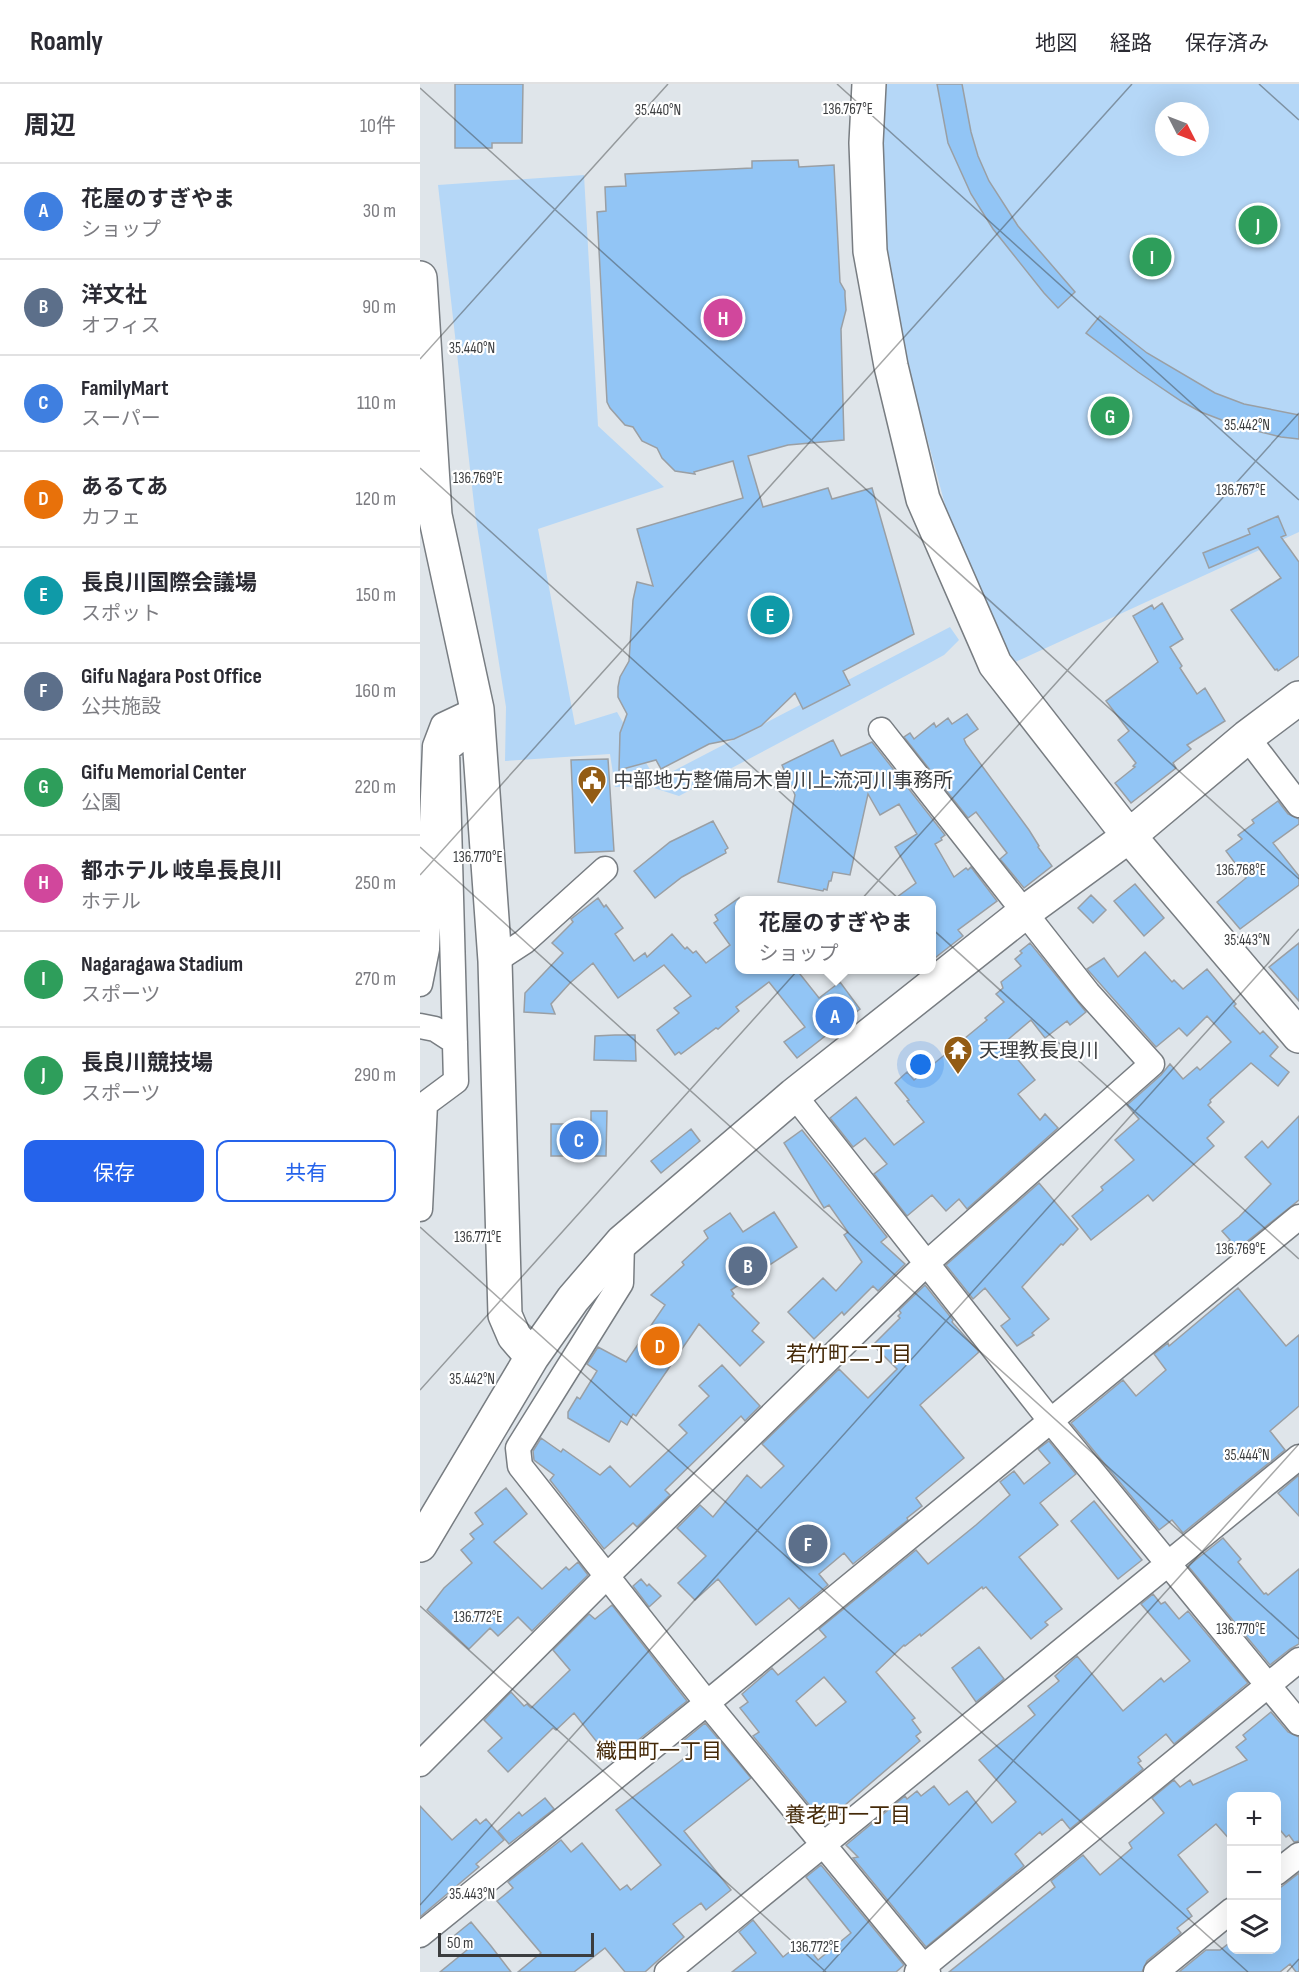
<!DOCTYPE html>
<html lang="ja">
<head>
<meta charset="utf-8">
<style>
	:root { --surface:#fff; --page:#f2f2f3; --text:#2b2b33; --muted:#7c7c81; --line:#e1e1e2; --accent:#2563eb }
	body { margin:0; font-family:"Sofia Sans Condensed","Noto Sans JP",sans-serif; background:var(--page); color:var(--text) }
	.controls { position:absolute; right:18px; bottom:18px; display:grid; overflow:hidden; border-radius:12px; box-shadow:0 6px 24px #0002 }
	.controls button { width:54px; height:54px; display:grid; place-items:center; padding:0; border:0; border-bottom:2px solid var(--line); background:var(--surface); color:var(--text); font:30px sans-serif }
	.compass { position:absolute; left:735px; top:18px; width:54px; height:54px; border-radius:50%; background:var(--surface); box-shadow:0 6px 24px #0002; rotate:132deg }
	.scale { position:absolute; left:18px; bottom:15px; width:156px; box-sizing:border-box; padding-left:6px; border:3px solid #3b3d3f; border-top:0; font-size:16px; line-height:21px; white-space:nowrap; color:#3b3d3f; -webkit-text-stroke:4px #fff; paint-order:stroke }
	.you { position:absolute; left:501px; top:981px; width:21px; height:21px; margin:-15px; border:4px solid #fff; border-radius:50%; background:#1a73e8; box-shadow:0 0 0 9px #1a73e833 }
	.badge { display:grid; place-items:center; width:39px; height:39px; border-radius:50%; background:var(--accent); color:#fff; font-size:20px; font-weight:700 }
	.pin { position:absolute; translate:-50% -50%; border:3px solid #fff; box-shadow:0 2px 6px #0006 }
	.popup { position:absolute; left:315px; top:812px; width:201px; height:78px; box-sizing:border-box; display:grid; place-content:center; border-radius:12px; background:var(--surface); filter:drop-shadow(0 2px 4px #0005); font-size:20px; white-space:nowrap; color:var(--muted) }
	.popup b { font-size:22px; color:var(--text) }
	.popup::after { content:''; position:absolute; left:50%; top:100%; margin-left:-12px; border:12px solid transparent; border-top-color:var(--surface) }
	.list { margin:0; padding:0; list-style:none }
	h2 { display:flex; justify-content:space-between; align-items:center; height:78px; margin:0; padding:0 24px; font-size:26px }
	h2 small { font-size:20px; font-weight:400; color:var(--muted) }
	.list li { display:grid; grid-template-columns:39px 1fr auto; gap:18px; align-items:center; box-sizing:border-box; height:96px; padding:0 24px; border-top:2px solid var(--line) }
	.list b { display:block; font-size:22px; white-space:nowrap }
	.list p { margin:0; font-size:20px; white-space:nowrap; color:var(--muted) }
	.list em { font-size:20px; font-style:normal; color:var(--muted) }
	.actions { display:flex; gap:12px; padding:18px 24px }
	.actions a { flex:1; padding:14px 0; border:2px solid var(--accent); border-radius:12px; text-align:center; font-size:21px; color:var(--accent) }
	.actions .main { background:var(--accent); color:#fff }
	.icon { flex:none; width:33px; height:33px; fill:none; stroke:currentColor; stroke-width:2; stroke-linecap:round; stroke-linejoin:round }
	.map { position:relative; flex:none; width:879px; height:1888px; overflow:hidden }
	header { display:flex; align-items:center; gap:36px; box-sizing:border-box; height:84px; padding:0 30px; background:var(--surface); border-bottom:2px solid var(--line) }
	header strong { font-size:28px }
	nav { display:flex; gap:33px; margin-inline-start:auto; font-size:21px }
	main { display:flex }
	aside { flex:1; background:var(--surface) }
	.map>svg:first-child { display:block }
</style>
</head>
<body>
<header>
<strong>Roamly</strong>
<nav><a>地図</a><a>経路</a><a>保存済み</a></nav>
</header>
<main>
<aside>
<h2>周辺<small>10件</small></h2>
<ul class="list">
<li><span class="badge" style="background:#3f7fe0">A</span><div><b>花屋のすぎやま</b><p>ショップ</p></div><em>30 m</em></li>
<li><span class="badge" style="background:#5c6f8a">B</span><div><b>洋文社</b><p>オフィス</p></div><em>90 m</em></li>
<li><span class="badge" style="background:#3f7fe0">C</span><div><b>FamilyMart</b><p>スーパー</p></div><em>110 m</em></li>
<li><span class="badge" style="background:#e8710a">D</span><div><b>あるてあ</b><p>カフェ</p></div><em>120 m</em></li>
<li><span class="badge" style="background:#0f9aa8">E</span><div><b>長良川国際会議場</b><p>スポット</p></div><em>150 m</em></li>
<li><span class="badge" style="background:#5c6f8a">F</span><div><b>Gifu Nagara Post Office</b><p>公共施設</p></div><em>160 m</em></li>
<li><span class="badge" style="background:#2e9e5b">G</span><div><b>Gifu Memorial Center</b><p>公園</p></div><em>220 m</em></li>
<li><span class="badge" style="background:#d1479c">H</span><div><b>都ホテル 岐阜長良川</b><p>ホテル</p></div><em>250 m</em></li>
<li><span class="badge" style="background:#2e9e5b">I</span><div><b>Nagaragawa Stadium</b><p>スポーツ</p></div><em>270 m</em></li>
<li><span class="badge" style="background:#2e9e5b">J</span><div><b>長良川競技場</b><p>スポーツ</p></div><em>290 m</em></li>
</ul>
<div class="actions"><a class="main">保存</a><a>共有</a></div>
</aside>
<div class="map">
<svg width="879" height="1888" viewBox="0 0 879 1888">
	<rect width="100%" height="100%" fill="#dfe5ea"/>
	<path fill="#b5d7f7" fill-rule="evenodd" d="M 461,0 L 879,0 L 879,448 L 593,579 L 535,458 L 459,175 ZM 744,27 L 780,27 L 780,63 L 744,63 Z
		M 164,91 L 178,342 L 244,403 L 118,445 L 155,641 L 197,628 L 236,696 L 530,543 L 539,556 L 524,571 L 504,582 L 259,712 L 228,702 L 195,703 L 190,670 L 85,677 L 86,623 L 55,429 L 18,101 Z"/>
	<path fill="#92c5f5" stroke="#9a9fa4" stroke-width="1.5" fill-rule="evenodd" d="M 35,0 L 103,0 L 102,59 L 72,59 L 72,64 L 35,64 Z
		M 517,0 L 542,0 L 551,48 L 558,72 L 569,97 L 598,142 L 655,208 L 638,224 L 624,209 L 573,145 L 551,110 L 528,59 Z
		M 378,76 L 379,83 L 414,81 L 420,198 L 425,207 L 425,212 L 426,226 L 421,245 L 424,356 L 368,361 L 328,372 L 343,423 L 408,404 L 412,415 L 452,404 L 494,550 L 423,587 L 430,601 L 383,625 L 375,609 L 341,642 L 314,655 L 289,660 L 241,685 L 236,676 L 199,686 L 200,649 L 207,630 L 198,613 L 198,603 L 200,593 L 209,577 L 213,516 L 217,498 L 233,502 L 217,445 L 323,414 L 313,377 L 274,388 L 275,390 L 255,387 L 242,374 L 237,364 L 222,357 L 213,343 L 205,341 L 190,324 L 187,318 L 177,128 L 186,127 L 185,103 L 206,102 L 205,90 L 332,84 L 332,77 Z
		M 680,232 L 727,269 L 795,309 L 824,320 L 879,331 L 879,355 L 861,353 L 820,343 L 781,328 L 761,317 L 718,288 L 666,249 Z
		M 858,432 L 866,451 L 861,453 L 879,478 L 879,572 L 858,587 L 857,585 L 855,586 L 811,526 L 861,494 L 838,463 L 789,484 L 783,469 L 830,450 L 828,445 Z
		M 742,519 L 763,555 L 750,563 L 762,582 L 760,584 L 777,610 L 785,604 L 805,637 L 767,661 L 771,665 L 753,679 L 756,684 L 711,719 L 695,699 L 715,683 L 713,682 L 716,679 L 698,656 L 709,647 L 686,617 L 738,578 L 713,532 L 732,521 L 734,525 Z
		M 547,630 L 558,645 L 544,655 L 546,660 L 609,746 L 619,762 L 618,763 L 632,782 L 604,804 L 580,775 L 587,769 L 556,728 L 548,734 L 484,653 L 490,649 L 494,655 L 514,639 L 516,643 L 528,634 L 532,640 Z
		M 413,656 L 421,672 L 452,658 L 525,751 L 521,754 L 522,756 L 515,760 L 534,793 L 546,784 L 548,786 L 551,783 L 577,817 L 538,846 L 543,852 L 511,877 L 511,816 L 473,816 L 496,799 L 475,763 L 497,750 L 479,720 L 460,731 L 448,710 L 430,791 L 413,788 L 411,797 L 409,797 L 407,806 L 404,805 L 403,807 L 358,798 L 375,711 L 362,681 Z
		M 188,675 L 194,767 L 155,769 L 151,676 Z
		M 858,717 L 868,730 L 879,735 L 879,740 L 853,759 L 879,792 L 879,801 L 820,845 L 797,818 L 826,794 L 806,767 L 822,755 L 818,751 L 834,739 L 832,736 Z
		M 293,737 L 308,764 L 305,766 L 306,769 L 262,793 L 235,814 L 214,787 L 250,758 Z
		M 715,800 L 744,834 L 724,852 L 694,817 Z
		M 671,811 L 686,826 L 673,839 L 658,824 Z
		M 178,814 L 184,823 L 186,821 L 203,844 L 195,850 L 214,877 L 225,869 L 227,873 L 252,850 L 265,865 L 267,863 L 273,869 L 276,867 L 286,879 L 310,861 L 294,839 L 298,836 L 295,831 L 319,814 L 319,885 L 376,885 L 399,914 L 420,898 L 440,925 L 377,974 L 364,958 L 385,943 L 349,898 L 316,923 L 319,927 L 298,945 L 296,944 L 261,970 L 259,968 L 255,971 L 237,946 L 259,929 L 254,924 L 271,912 L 244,881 L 198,914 L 173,879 L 150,899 L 131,920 L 135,930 L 104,928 L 105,909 L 143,869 L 132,859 L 153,838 L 151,835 Z
		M 610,859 L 666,928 L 650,941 L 647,937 L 625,954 L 611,936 L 584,959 L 615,996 L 598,1010 L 620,1036 L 625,1030 L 638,1044 L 547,1125 L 539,1115 L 526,1127 L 512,1111 L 487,1132 L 454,1090 L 467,1080 L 445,1054 L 433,1063 L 410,1034 L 436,1013 L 474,1061 L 504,1038 L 487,1017 L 489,1016 L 475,999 L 487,988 L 494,996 L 567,936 L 565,934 L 584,918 L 576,910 L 583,904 L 581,898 L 601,882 L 595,875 L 602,869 L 600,867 Z
		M 879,859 L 879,917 L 849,883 Z
		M 725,868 L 752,898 L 754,896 L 763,905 L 787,885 L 816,920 L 814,922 L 840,950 L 843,947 L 858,963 L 850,972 L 869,988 L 858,1002 L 831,979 L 790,1016 L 791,1018 L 788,1021 L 804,1038 L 787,1054 L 794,1062 L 733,1117 L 728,1111 L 671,1156 L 652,1132 L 683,1106 L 681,1103 L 714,1076 L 695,1056 L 719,1035 L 707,1021 L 741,991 L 750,980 L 763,995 L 777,983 L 780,986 L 811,958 L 787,932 L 767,952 L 759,944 L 736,963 L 667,885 L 684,874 L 698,893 Z
		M 195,951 L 215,951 L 216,977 L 174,976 L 175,952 Z
		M 171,1027 L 187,1027 L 186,1072 L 131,1072 L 131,1040 L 171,1040 Z
		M 879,1032 L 879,1116 L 815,1167 L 808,1158 L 810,1156 L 802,1147 L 819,1133 L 851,1100 L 825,1073 L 842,1057 L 848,1064 Z
		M 271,1045 L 280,1057 L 241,1089 L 231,1077 Z
		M 382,1046 L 467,1153 L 461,1158 L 485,1180 L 458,1207 L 453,1202 L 424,1231 L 422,1228 L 394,1255 L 368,1228 L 403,1194 L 416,1207 L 442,1178 L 424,1151 L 428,1148 L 409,1121 L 404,1124 L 364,1059 Z
		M 619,1099 L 658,1145 L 643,1161 L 641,1160 L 602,1203 L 629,1235 L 612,1249 L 614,1251 L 597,1262 L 581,1242 L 590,1235 L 565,1204 L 553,1215 L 526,1181 Z
		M 354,1128 L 377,1163 L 311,1206 L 314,1210 L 312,1212 L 339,1239 L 332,1247 L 344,1258 L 320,1282 L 279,1240 L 216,1332 L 213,1330 L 207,1341 L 201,1337 L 189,1358 L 148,1334 L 148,1328 L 157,1313 L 160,1315 L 177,1287 L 167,1280 L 178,1263 L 206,1278 L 245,1221 L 231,1211 L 264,1181 L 262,1178 L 288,1154 L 284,1147 L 310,1129 L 323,1148 Z
		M 505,1201 L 533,1236 L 532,1238 L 559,1268 L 500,1321 L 544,1374 L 496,1414 L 502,1422 L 487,1434 L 488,1436 L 433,1480 L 424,1469 L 399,1490 L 408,1501 L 379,1525 L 369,1514 L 336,1541 L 298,1495 L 275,1516 L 258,1499 L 286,1472 L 257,1444 L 280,1421 L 293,1433 L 327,1391 L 341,1404 L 364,1382 L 342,1360 L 419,1285 L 448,1314 L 477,1285 L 453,1261 L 480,1234 L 478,1232 L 481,1229 L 479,1226 Z
		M 818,1204 L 866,1262 L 879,1251 L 879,1322 L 850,1347 L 865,1366 L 763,1449 L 752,1436 L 739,1446 L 651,1339 L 703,1296 L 716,1312 L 746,1286 L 734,1270 L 748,1259 L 749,1262 Z
		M 302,1281 L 340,1322 L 325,1337 L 321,1332 L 245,1406 L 250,1411 L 217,1443 L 213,1439 L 184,1465 L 130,1396 L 134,1391 L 114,1376 L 113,1367 L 121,1354 L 141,1368 L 143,1365 L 180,1391 L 190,1382 L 210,1403 L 267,1349 L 259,1341 L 289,1312 L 279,1302 Z
		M 629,1357 L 656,1390 L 620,1419 L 638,1441 L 599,1473 L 642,1525 L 625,1538 L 628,1541 L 611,1555 L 566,1503 L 563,1505 L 562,1503 L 501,1552 L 500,1550 L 485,1562 L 484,1561 L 456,1588 L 495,1634 L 492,1636 L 501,1648 L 496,1652 L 500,1657 L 404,1739 L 333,1652 L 339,1648 L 320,1624 L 328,1618 L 322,1610 L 352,1584 L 358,1591 L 406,1553 L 399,1545 L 496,1466 L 508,1480 L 556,1441 L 590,1411 L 580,1398 L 594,1387 L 604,1400 L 630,1379 L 618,1365 ZM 404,1593 L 426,1618 L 396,1642 L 376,1617 Z
		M 879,1391 L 879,1432 L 858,1409 Z
		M 86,1404 L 107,1430 L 74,1458 L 122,1505 L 146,1483 L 149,1486 L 158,1478 L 168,1491 L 112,1547 L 98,1533 L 78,1552 L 70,1544 L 49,1565 L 7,1526 L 24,1504 L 52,1479 L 41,1466 L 54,1455 L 50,1450 L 63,1440 L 55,1429 Z
		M 674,1417 L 722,1476 L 698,1495 L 651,1437 Z
		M 803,1454 L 821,1475 L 818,1478 L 844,1510 L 846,1509 L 848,1511 L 879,1485 L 879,1560 L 870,1565 L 850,1581 L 768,1482 Z
		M 221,1495 L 227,1502 L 229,1500 L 241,1512 L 229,1523 L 213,1502 Z
		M 733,1510 L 741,1520 L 745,1518 L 759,1535 L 768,1527 L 828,1599 L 754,1660 L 746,1650 L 718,1673 L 721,1677 L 718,1679 L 723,1685 L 650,1745 L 642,1735 L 622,1751 L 620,1748 L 595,1770 L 604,1782 L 506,1863 L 433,1774 L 438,1773 L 426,1761 L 485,1712 L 487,1715 L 497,1707 L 501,1712 L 514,1702 L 529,1721 L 547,1707 L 572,1739 L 596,1718 L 559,1676 L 615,1631 L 608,1622 L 639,1597 L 635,1592 L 657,1572 L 703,1627 L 741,1594 L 744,1598 L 770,1577 L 721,1520 Z
		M 192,1521 L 267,1617 L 192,1677 L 154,1629 L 136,1646 L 133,1644 L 88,1688 L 68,1667 L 82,1654 L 64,1636 L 91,1608 L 104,1622 L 107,1620 L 111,1624 L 150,1586 L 133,1566 L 169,1530 L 175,1535 Z
		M 559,1563 L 584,1595 L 556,1618 L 532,1584 Z
		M 851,1628 L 868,1648 L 879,1653 L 879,1757 L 874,1758 L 869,1751 L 866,1753 L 856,1741 L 856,1713 L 812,1713 L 812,1758 L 796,1740 L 758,1771 L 788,1808 L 767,1825 L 772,1832 L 757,1844 L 761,1849 L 727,1877 L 722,1888 L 529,1888 L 635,1803 L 631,1797 L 663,1771 L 680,1791 L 712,1764 L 709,1759 L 744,1729 L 732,1714 L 754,1696 L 760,1703 L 770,1696 L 773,1701 L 827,1676 L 816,1663 L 826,1655 L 823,1651 Z
		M 285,1639 L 331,1694 L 264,1747 L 311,1806 L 286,1826 L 281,1819 L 253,1840 L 264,1853 L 225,1888 L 205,1888 L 185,1864 L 154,1888 L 98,1888 L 121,1869 L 77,1817 L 93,1804 L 88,1798 L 141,1756 L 151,1768 L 162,1759 L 200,1806 L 207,1801 L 211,1806 L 241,1781 L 196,1726 L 262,1676 L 271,1667 L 263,1657 Z
		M 125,1714 L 134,1725 L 89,1760 L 78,1747 L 99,1728 L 102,1732 Z
		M 0,1722 L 32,1756 L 56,1735 L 60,1740 L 66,1735 L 84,1756 L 56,1780 L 59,1783 L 0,1833 Z
		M 401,1781 L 484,1881 L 476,1888 L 312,1888 L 336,1869 L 319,1848 L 333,1836 L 363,1873 L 383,1857 L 398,1876 L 431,1849 L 386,1793 Z
		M 879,1789 L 879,1888 L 876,1888 L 870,1880 L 860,1888 L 759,1888 L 786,1866 L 800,1866 L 812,1857 L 812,1866 L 856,1866 L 856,1807 Z
		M 51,1838 L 71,1862 L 91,1888 L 20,1888 L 47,1866 L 35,1851 Z"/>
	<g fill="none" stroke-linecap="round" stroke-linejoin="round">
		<g stroke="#787d82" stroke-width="27">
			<path id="street" d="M 827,653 L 879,721
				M 75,877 L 104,858 L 185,785
				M 0,900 L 7,865 L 15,662 L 23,641 L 57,625
				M 0,942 L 15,945 L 35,958
				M 374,1011 L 630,1336 L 879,1639
				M 0,1125 L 5,1020 L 36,997 L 27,666 L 38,657 L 59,652
				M 202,1158 L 201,1199 L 98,1364 L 100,1382 L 287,1619 L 508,1888
				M 0,1680 L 187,1492 L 507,1179 L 732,980 L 668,909 L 461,646
				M 856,1789 L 879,1771
				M 0,1851 L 287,1619 L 879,1133
				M 247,1888 L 879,1373
				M 497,1888 L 879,1576
				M 736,1888 L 812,1826"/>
		</g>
		<g stroke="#787d82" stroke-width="36">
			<path id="secondary" d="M 449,0 L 446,59 L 450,167 L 471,282 L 503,415 L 569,566 L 575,580 L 709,752 L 879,952
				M 0,194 L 15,431 L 57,625 L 75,877 L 85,1231 L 94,1252 L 112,1273
				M 0,1461 L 112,1273 L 153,1215 L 202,1158 L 374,1011 L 605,828 L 709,752 L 827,653 L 879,614"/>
		</g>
		<use href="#street" stroke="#fff" stroke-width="24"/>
		<use href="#secondary" stroke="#fff" stroke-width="33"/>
	</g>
	<path fill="none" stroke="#3b3d3f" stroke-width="1.5" stroke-opacity="0.45" d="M 417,0 L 879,416M 839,0 L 879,36M 0,4 L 879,795M 0,275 L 248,0M 0,384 L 879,1175M 0,763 L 879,1555M 0,791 L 712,0M 0,1143 L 828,1888M 0,1306 L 879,329M 0,1522 L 406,1888M 0,1821 L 879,845M 403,1888 L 879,1360M 867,1888 L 879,1875"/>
	<defs>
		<g id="civic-pin" transform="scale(1.5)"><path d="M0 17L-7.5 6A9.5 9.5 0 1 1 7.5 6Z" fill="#935c14" stroke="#fff"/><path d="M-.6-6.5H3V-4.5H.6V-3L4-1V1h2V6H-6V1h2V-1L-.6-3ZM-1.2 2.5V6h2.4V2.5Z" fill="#fff"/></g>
		<g id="temple-pin" transform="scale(1.5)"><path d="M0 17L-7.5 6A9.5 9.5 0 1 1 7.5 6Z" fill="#935c14" stroke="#fff"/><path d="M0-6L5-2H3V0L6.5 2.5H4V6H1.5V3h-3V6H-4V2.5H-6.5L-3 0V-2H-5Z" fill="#fff"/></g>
	</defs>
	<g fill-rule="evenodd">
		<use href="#civic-pin" x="172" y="696"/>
		<use href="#temple-pin" x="538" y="966"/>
	</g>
	<g text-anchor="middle" stroke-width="4.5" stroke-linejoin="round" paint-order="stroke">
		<g font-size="20" fill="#3b3d3f" stroke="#fff" text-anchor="start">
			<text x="193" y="703">中部地方整備局木曽川上流河川事務所</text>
			<text x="559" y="973">天理教長良川</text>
		</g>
		<g font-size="21" fill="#442908" stroke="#fff">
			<text x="429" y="1277">若竹町二丁目</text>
			<text x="239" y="1674">織田町一丁目</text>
			<text x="428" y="1738">養老町一丁目</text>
		</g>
	</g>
	<g font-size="15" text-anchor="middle" fill="#3b3d3f" stroke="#fff" stroke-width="4.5" stroke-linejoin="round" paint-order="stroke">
		<text x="428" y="30">136.767°E</text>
		<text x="238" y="31">35.440°N</text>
		<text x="52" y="269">35.440°N</text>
		<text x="827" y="346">35.442°N</text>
		<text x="58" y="399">136.769°E</text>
		<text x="821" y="411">136.767°E</text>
		<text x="58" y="778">136.770°E</text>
		<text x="821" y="791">136.768°E</text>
		<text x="827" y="861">35.443°N</text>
		<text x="58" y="1158">136.771°E</text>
		<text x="821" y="1170">136.769°E</text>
		<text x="52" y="1300">35.442°N</text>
		<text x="827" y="1376">35.444°N</text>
		<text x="58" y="1538">136.772°E</text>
		<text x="821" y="1550">136.770°E</text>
		<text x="52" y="1815">35.443°N</text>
		<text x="395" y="1868">136.772°E</text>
	</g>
</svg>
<div class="controls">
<button>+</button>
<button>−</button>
<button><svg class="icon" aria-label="layers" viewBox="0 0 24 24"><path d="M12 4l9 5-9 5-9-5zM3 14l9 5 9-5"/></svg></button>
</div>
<svg class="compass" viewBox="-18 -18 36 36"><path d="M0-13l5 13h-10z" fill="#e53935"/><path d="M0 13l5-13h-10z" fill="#7c7c81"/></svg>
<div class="scale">50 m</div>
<div class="you"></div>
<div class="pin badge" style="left:415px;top:932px;background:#3f7fe0">A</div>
<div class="popup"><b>花屋のすぎやま</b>ショップ</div>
<div class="pin badge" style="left:328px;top:1182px;background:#5c6f8a">B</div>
<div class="pin badge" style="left:159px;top:1056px;background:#3f7fe0">C</div>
<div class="pin badge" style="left:240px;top:1262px;background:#e8710a">D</div>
<div class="pin badge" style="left:350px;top:531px;background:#0f9aa8">E</div>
<div class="pin badge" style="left:388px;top:1460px;background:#5c6f8a">F</div>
<div class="pin badge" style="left:690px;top:332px;background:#2e9e5b">G</div>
<div class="pin badge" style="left:303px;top:234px;background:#d1479c">H</div>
<div class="pin badge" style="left:732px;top:173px;background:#2e9e5b">I</div>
<div class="pin badge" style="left:838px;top:141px;background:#2e9e5b">J</div>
</div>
</main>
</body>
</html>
